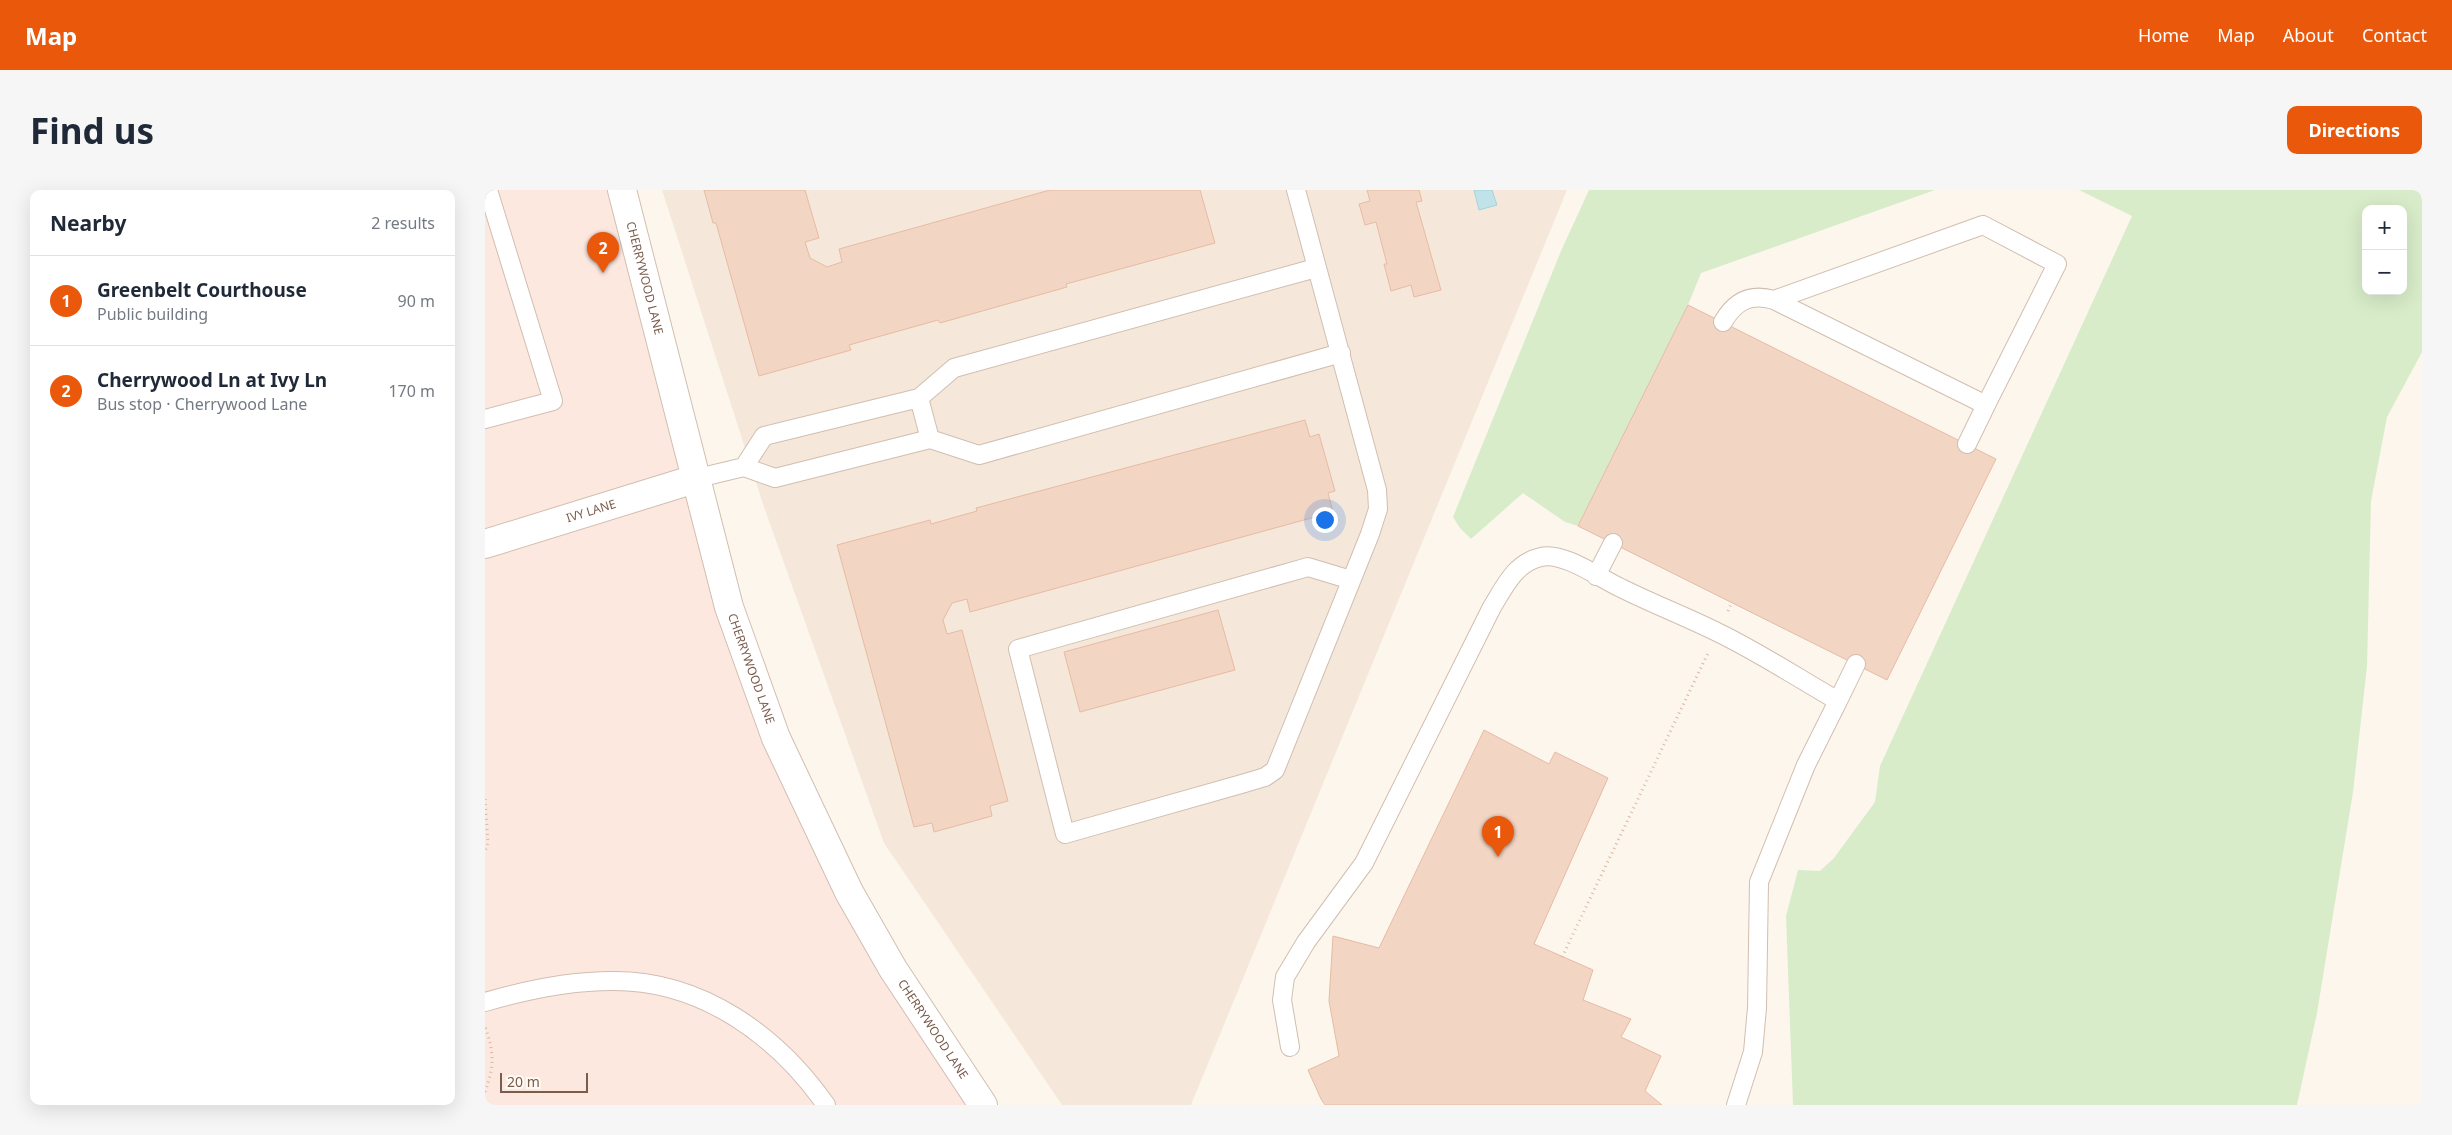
<!DOCTYPE html>
<html lang="en">
<head>
<meta charset="utf-8">
<style>
	:root { --surface:#fff; --page:#f6f6f7; --text:#1f2937; --muted:#747a83; --line:#e0e1e3; --accent:#ea580c }
	body { margin:0; font-family:"Noto Sans",sans-serif; background:var(--page); color:var(--text) }
	.controls { position:absolute; right:15px; top:15px; display:grid; overflow:hidden; border-radius:10px; box-shadow:0 5px 20px #0002 }
	.controls button { width:45px; height:45px; display:grid; place-items:center; padding:0; border:0; border-bottom:1px solid var(--line); background:var(--surface); color:var(--text); font:25px sans-serif }
	.scale { position:absolute; left:15px; bottom:12px; width:88px; box-sizing:border-box; padding-left:5px; border:2px solid #7a5c4d; border-top:0; font-size:14px; line-height:18px; white-space:nowrap; color:#7a5c4d; -webkit-text-stroke:4px #fffaf3; paint-order:stroke }
	.you { position:absolute; left:839px; top:329px; width:18px; height:18px; margin:-12px; border:4px solid #fff; border-radius:50%; background:#1a73e8; box-shadow:0 0 0 8px #1a73e833 }
	.badge { display:grid; place-items:center; width:32px; height:32px; border-radius:50%; background:var(--accent); color:#fff; font-size:16px; font-weight:700 }
	.pin { position:absolute; translate:-50% -41px; filter:drop-shadow(0 1px 2px #0008) }
	.pin::after { content:''; position:absolute; top:26px; width:18px; height:15px; background:inherit; clip-path:polygon(0 0,100% 0,50% 100%) }
	.list { margin:0; padding:0; list-style:none }
	h2 { display:flex; justify-content:space-between; align-items:center; height:65px; margin:0; padding:0 20px; font-size:21px }
	h2 small { font-size:16px; font-weight:400; color:var(--muted) }
	.list li { display:grid; grid-template-columns:32px 1fr auto; gap:15px; align-items:center; box-sizing:border-box; height:90px; padding:0 20px; border-top:1px solid var(--line) }
	.list b { display:block; font-size:19px; white-space:nowrap }
	.list p { margin:0; font-size:16px; white-space:nowrap; color:var(--muted) }
	.list em { font-size:16px; font-style:normal; color:var(--muted) }
	.map { position:relative; flex:none; width:1937px; height:915px; overflow:hidden; border-radius:10px }
	header { display:flex; align-items:center; gap:30px; box-sizing:border-box; height:70px; padding:0 25px; background:var(--accent); color:#fff }
	header strong { font-size:24px }
	nav { display:flex; gap:28px; margin-inline-start:auto; font-size:18px }
	.intro { display:flex; align-items:center; justify-content:space-between; box-sizing:border-box; height:120px; padding:0 30px }
	h1 { margin:0; font-size:35px }
	.button { padding:12px 22px; border-radius:10px; background:var(--accent); color:#fff; font-size:18px; font-weight:700 }
	main { display:flex; gap:30px; padding:0 30px }
	aside { flex:1; background:var(--surface); border-radius:10px; box-shadow:0 5px 20px #0002 }
	.map>svg:first-child { display:block }
</style>
</head>
<body>
<header>
<strong>Map</strong>
<nav><a>Home</a><a>Map</a><a>About</a><a>Contact</a></nav>
</header>
<div class="intro"><h1>Find us</h1><a class="button">Directions</a></div>
<main>
<aside>
<h2>Nearby<small>2 results</small></h2>
<ul class="list">
<li><span class="badge">1</span><div><b>Greenbelt Courthouse</b><p>Public building</p></div><em>90 m</em></li>
<li><span class="badge">2</span><div><b>Cherrywood Ln at Ivy Ln</b><p>Bus stop · Cherrywood Lane</p></div><em>170 m</em></li>
</ul>
</aside>
<div class="map">
<svg width="1937" height="915" viewBox="0 0 1937 915">
	<rect width="100%" height="100%" fill="#fdf6ec"/>
	<path fill="#f5e8da" d="M 177,0 L 1082,0 L 706,915 L 577,915 L 399,653 L 279,317 Z"/>
	<path fill="#fde8e0" d="M 0,0 L 137,0 L 291,548 L 498,915 L 0,915 Z"/>
	<path fill="#d8ecc9" fill-rule="evenodd" d="M 1104,0 L 1450,0 L 1216,83 L 1203,115 L 1093,336 L 1080,332 L 1038,303 L 986,349 L 975,338 L 968,327 L 1076,61 Z
		M 1594,0 L 1937,0 L 1937,162 L 1902,227 L 1886,311 L 1882,476 L 1868,602 L 1832,823 L 1812,915 L 1308,915 L 1301,726 L 1313,680 L 1335,681 L 1349,668 L 1390,612 L 1395,576 L 1647,26 ZM 1881,19 L 1918,19 L 1918,101 L 1881,101 Z"/>
	<path fill="#bfe3e8" stroke="#a5d3da" d="M 989,0 L 1007,0 L 1012,15 L 994,20 Z"/>
	<path fill="#f3d5c3" stroke="#e6bba3" d="M 219,0 L 320,0 L 334,48 L 320,52 L 325,68 L 342,77 L 357,72 L 354,59 L 565,0 L 715,0 L 730,53 L 581,94 L 582,97 L 455,133 L 453,130 L 364,155 L 366,160 L 274,186 L 231,33 L 228,33 Z
		M 882,0 L 934,0 L 937,11 L 931,12 L 956,100 L 929,107 L 926,95 L 906,101 L 899,74 L 902,74 L 891,32 L 880,35 L 874,14 L 885,11 Z
		M 1203,115 L 1511,269 L 1402,490 L 1093,336 Z
		M 820,230 L 825,247 L 834,244 L 850,301 L 843,303 L 848,322 L 485,422 L 482,409 L 467,413 L 458,430 L 462,444 L 477,440 L 523,611 L 505,616 L 507,626 L 449,642 L 447,633 L 429,637 L 352,355 L 445,330 L 446,334 L 492,321 L 491,318 Z
		M 733,420 L 750,480 L 595,522 L 579,462 Z
		M 999,540 L 1064,574 L 1070,562 L 1123,588 L 1049,754 L 1108,780 L 1098,810 L 1146,829 L 1136,847 L 1176,866 L 1160,901 L 1177,915 L 840,915 L 836,909 L 823,880 L 854,866 L 844,811 L 848,746 L 894,758 Z"/>
	<g fill="none" stroke-linecap="round" stroke-linejoin="round">
		<g stroke="#d1beb0" stroke-width="20">
			<path id="service" d="M 811,0 L 892,300 L 893,319 L 885,344 L 790,580 L 780,587 L 760,593 L 580,644 L 533,459 L 823,377 L 866,390
				M 1238,132 C 1250,111 1265,103 1289,110 L 1501,215 L 1572,74 L 1498,35 L 1289,110
				M 434,208 L 445,249
				M 0,229 L 68,211 L 3,0
				M 1482,254 L 1501,215
				M 259,277 L 279,246 L 434,208 L 469,178 L 831,78
				M 213,288 L 259,277 L 290,288 L 445,249 L 494,265 L 856,163
				M 1111,386 L 1128,353
				M 1353,511 L 1371,474
				M 0,812 C 41,800 84,791 127,791 C 216,790 292,845 341,915
				M 805,857 L 797,810 L 800,787 L 821,752 L 879,673 L 1007,417 C 1020,396 1030,373 1056,367 C 1078,361 1116,389 1136,398 C 1168,414 1202,427 1234,443 C 1275,463 1313,488 1353,511 L 1321,575 L 1274,692 L 1272,818 L 1268,862 L 1251,915"/>
		</g>
		<g stroke="#d1beb0" stroke-width="30">
			<g id="tertiary">
				<path id="s1" d="M 137,0 L 244,417 L 291,548 L 364,702 L 408,779 L 498,915"/>
				<path id="s2" d="M 0,354 L 213,288"/>
			</g>
		</g>
		<path stroke="#d9b8a5" stroke-width="3" stroke-dasharray="1 4" stroke-linecap="butt" d="M 1243,421 L 1247,412
			M 0,609 L 3,652 L 0,662
			M 1077,767 L 1223,463
			M 0,902 C 10,874 9,863 0,836
			M 0,913 L 1,915"/>
		<use href="#service" stroke="#fff" stroke-width="18"/>
		<use href="#tertiary" stroke="#fff" stroke-width="28"/>
	</g>
	<g text-anchor="middle" stroke-width="5" stroke-linejoin="round" paint-order="stroke">
		<g font-size="12" fill="#7a5c4d" stroke="#fffaf3">
			<text dy="4" stroke="none"><textPath href="#s1" startOffset="91">CHERRYWOOD LANE</textPath></text>
			<text dy="4" stroke="none"><textPath href="#s2" startOffset="111">IVY LANE</textPath></text>
			<text dy="4" stroke="none"><textPath href="#s1" startOffset="496">CHERRYWOOD LANE</textPath></text>
			<text dy="4" stroke="none"><textPath href="#s1" startOffset="901">CHERRYWOOD LANE</textPath></text>
		</g>
	</g>
</svg>
<div class="controls">
<button>+</button>
<button>−</button>
</div>
<div class="scale">20 m</div>
<div class="you"></div>
<div class="pin badge" style="left:1013px;top:667px">1</div>
<div class="pin badge" style="left:118px;top:83px">2</div>
</div>
</main>
</body>
</html>
